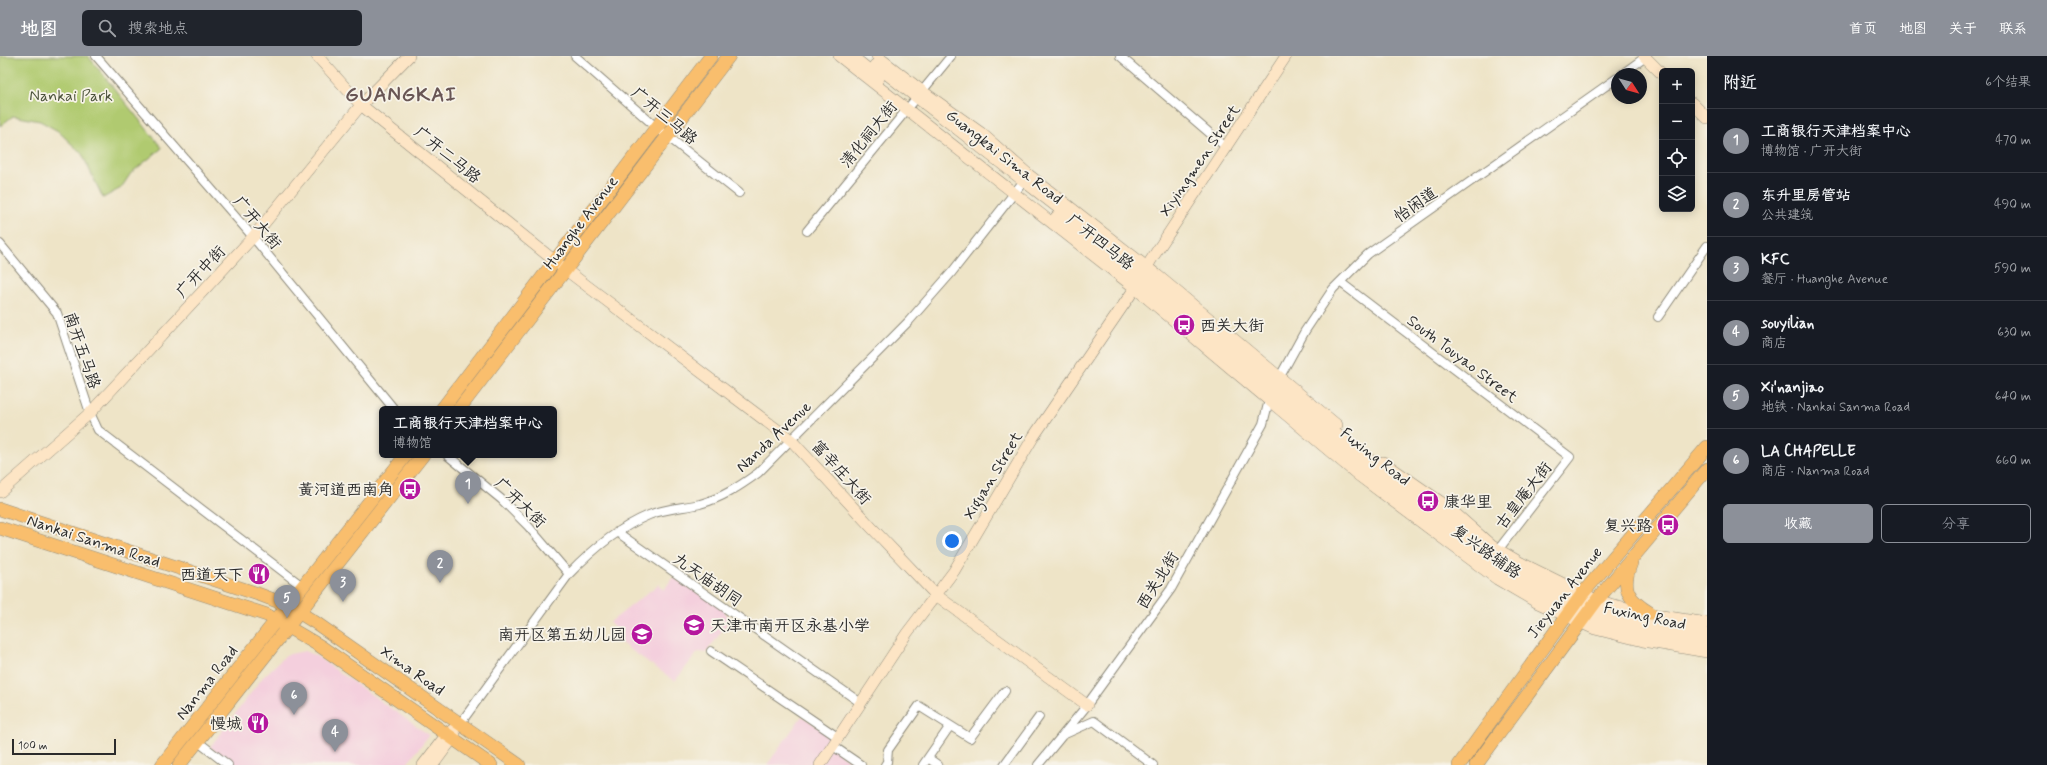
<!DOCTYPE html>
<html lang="zh">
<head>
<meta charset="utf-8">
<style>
	:root { --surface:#171b24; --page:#20242c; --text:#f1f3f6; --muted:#9ea1a6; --line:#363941; --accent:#8c9099 }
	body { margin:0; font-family:Mynerve,"LXGW WenKai TC",sans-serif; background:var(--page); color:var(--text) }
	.controls { position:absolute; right:12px; top:12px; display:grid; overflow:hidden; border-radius:6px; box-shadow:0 2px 10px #0003 }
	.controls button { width:36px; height:36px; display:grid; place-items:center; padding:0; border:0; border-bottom:1px solid var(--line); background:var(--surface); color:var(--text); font:20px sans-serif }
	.compass { position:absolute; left:1611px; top:12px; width:36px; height:36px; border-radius:50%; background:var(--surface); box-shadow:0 2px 10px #0003; rotate:126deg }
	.scale { position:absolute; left:12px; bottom:10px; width:104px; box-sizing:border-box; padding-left:4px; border:2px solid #2b2b2b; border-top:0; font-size:11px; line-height:14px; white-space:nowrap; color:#2b2b2b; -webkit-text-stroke:3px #f7f3e8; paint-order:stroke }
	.you { position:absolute; left:952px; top:485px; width:14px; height:14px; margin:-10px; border:3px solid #fff; border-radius:50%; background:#1a73e8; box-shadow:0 0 0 6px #1a73e833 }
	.badge { display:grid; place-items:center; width:26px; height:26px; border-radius:50%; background:var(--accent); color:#fff; font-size:13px; font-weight:700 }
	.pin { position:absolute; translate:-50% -33px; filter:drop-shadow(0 1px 2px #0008) }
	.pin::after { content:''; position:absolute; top:21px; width:14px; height:12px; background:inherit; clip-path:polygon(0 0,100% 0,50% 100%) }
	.popup { position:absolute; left:379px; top:350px; width:178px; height:52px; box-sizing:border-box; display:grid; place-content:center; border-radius:6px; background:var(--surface); filter:drop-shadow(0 1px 3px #0005); font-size:13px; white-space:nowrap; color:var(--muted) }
	.popup b { font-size:15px; color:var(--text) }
	.popup::after { content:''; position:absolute; left:50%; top:100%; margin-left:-8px; border:8px solid transparent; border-top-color:var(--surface) }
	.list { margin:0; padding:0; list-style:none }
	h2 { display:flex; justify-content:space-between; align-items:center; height:52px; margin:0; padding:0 16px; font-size:17px }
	h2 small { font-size:13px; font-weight:400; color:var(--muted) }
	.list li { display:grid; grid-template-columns:26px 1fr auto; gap:12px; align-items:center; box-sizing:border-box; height:64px; padding:0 16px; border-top:1px solid var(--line) }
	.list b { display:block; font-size:15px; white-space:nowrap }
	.list p { margin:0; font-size:13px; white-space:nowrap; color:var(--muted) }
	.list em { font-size:13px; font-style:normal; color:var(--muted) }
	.actions { display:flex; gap:8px; padding:12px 16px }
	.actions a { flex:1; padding:9px 0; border:1px solid var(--accent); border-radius:6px; text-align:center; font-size:14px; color:var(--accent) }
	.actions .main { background:var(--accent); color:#fff }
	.icon { flex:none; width:22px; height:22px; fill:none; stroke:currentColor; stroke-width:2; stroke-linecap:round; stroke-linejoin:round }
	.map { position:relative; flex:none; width:1707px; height:709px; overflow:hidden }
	header { display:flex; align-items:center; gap:24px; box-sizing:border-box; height:56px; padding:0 20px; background:var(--accent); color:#fff }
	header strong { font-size:19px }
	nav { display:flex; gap:22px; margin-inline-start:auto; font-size:14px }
	.search { width:280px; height:36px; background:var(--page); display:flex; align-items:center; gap:10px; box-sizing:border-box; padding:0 14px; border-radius:6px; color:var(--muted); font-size:15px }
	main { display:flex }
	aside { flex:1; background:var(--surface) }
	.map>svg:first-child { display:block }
</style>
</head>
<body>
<header>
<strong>地图</strong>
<div class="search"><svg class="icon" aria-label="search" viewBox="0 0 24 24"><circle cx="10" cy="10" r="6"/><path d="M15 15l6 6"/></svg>搜索地点</div>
<nav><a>首页</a><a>地图</a><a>关于</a><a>联系</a></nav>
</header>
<main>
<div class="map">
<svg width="1707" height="709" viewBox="0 0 1707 709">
	<rect width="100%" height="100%" fill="#f7f3e8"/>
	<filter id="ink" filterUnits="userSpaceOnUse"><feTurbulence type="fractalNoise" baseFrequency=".025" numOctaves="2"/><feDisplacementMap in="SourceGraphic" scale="8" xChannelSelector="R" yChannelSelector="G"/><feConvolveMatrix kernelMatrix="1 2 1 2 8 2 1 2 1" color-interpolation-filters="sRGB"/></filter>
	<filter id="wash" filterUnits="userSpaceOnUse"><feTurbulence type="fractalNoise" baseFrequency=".012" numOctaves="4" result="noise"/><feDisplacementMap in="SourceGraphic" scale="16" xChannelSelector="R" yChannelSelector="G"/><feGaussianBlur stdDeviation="0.9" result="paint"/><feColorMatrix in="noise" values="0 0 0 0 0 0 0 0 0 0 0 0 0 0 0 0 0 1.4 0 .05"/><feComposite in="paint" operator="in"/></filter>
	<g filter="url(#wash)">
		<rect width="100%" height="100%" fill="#eee4c7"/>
		<path fill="#f4cfdd" d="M 673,521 L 726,554 L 724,557 L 731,562 L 706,597 L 698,596 L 675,625 L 611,580 L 618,574 L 609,567 L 659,528 L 664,534 Z
			M 305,595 L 316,600 L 429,679 L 406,709 L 233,709 L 210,691 L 263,621 L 284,601 L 290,598 Z
			M 802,660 L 834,682 L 841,699 L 856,709 L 767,709 Z"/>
		<path fill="#b0ca70" stroke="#6e7a4e" d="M 0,0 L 88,0 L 162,92 L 131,117 L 121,132 L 103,142 L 82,98 L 58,75 L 40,65 L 13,60 L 0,70 Z"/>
	</g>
	<g filter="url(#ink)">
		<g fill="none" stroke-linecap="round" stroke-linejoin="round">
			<g stroke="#8c8879" stroke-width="10">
				<path id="street" d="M 96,0 L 253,181 L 394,353
					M 575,0 L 656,71 L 739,137
					M 1120,0 L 1227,92
					M 1622,18 L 1647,0
					M 807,175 L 951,0
					M 0,188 L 57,257 L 90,357 L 98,374 L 302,530
					M 1340,226 L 1570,401 L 1498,494
					M 1658,261 L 1707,190
					M 1277,326 L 1305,275 L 1333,233 L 1368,198 L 1617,22
					M 447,399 L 501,443 L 528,470 L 569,518
					M 617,476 L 861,647
					M 711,595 L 839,682
					M 460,668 L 569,518 C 592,494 618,472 649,459 C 666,452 683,452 700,448 C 722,442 740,430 758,417 L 909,265 L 952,216 L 1027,121
					M 1065,678 L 1094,665 L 1153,709
					M 197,685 L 228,709
					M 833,690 L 861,709
					M 928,702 L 938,709
					M 885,709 L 887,706 L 888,694 L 919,650 L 970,682 L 1005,635
					M 923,709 L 950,670
					M 1004,709 L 1039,661
					M 1038,709 L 1084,653 L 1171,533 L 1263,368 L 1270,340"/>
			</g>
			<g stroke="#8c8879" stroke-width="12">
				<path id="secondary" d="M 317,0 L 361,49 L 566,214 L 791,384 L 872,472 L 936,539 L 1087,649
					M 839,0 L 1135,232 L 1358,419 L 1497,523 L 1538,547 L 1595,573 L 1643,585 L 1707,596
					M 852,0 L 879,22
					M 877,0 L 922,35 L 981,77 L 1029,119 L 1157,219 L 1337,369
					M 1644,0 L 1662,18
					M 875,9 L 1157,229 L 1275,330 L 1492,499 L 1532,523 L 1591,553 L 1621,564 L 1707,578
					M 1692,47 L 1707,62
					M 1056,161 C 1174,251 1284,350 1402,441 C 1463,488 1525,539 1598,566 C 1632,579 1671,583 1707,587
					M 1383,406 L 1448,451 L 1492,490 L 1521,507 L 1592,542 L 1610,548 L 1662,560 L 1707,567
					M 0,436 L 90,357 L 253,181 L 361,49 L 409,0
					M 423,709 L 447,678 L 460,668
					M 433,709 L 455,679
					M 820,709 L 907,577 L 954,515 L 1034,380 L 1135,232 L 1151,204 L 1286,0"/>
			</g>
			<g stroke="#8c8879" stroke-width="14">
				<path id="primary" d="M 442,353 L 711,0
					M 459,353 L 729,0
					M 0,453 L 258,538 L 287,549 L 316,567 L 519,709
					M 0,472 L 267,559 L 320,590 L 491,709
					M 1631,507 C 1621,532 1627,543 1650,557
					M 162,709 L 406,399
					M 179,709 L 423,399
					M 1459,709 L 1583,537 L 1707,391
					M 1476,709 L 1597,544 L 1707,413"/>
			</g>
			<use href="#street" stroke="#fff" stroke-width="8"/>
			<use href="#secondary" stroke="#fde5c5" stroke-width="11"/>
			<use href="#primary" stroke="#f9be6d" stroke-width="13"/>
		</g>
	</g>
	<defs>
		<g id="bus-disc" transform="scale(1.15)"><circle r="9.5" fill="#b5179e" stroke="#f7f3e8"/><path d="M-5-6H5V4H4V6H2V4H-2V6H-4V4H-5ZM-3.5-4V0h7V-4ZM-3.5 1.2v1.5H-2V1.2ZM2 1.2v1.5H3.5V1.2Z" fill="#fff"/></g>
		<g id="restaurant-disc" transform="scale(1.15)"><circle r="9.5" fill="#b5179e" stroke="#f7f3e8"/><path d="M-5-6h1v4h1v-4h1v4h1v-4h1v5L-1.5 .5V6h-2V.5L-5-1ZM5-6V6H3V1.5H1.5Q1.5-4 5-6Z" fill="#fff"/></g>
		<g id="school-disc" transform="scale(1.15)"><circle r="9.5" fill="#b5179e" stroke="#f7f3e8"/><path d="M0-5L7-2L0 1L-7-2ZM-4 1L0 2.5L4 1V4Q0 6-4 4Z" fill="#fff"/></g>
	</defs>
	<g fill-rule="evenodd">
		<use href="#bus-disc" x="1184" y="269"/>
		<use href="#bus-disc" x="410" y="433"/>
		<use href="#bus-disc" x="1428" y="445"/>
		<use href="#bus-disc" x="1668" y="469"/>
		<use href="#restaurant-disc" x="259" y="518"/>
		<use href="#school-disc" x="694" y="569"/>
		<use href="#school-disc" x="642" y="578"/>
		<use href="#restaurant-disc" x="258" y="667"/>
	</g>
	<g text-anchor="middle" stroke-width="3.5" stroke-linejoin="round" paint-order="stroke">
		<g font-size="16" fill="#4c533c" stroke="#f7f3e8">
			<text x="71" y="45">Nankai Park</text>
		</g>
		<g font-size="16" fill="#2b2b2b" stroke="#f7f3e8">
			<text transform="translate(665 59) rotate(40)" y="6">广开三马路</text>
			<text transform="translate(868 78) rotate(-51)" y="6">清化祠大街</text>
			<text transform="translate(448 98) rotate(39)" y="6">广开二马路</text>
			<text transform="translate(1005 100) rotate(38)" y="6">Guangkai Sima Road</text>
			<text transform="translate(1199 104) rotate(-56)" y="6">Xiyingmen Street</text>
			<text transform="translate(1415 148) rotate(-35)" y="6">怡闲道</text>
			<text transform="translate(258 166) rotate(50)" y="6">广开大街</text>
			<text transform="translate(580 166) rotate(-53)" y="6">Huanghe Avenue</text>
			<text transform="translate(1101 185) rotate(38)" y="6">广开四马路</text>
			<text transform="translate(200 215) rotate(-47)" y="6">广开中街</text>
			<text transform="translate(83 294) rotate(71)" y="6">南开五马路</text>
			<text transform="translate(1463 302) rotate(37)" y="6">South Touyao Street</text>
			<text transform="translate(773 380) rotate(-43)" y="6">Nanda Avenue</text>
			<text transform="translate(1376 400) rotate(38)" y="6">Fuxing Road</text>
			<text transform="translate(842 416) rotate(48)" y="6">富辛庄大街</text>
			<text transform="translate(992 419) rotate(-59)" y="6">Xiguan Street</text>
			<text transform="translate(1523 439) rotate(-52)" y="6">古皇庵大街</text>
			<text transform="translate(521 446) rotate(44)" y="6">广开大街</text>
			<text transform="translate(94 484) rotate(18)" y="6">Nankai Sanma Road</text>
			<text transform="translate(1487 495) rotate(35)" y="6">复兴路辅路</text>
			<text transform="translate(708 523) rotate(35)" y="6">九天庙胡同</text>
			<text transform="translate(1157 524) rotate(-58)" y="6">西关北街</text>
			<text transform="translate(1564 536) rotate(-52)" y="6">Jieyuan Avenue</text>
			<text transform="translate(1645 559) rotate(12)" y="6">Fuxing Road</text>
			<text transform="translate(413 614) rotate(35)" y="6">Xima Road</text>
			<text transform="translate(206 626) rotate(-52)" y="6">Nanma Road</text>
		</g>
		<g font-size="16" fill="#2b2b2b" stroke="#f7f3e8" text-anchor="end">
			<text x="1200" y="275" text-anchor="start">西关大街</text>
			<text x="394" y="439">黄河道西南角</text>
			<text x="1444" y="451" text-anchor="start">康华里</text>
			<text x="1652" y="475">复兴路</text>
			<text x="244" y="524">西道天下</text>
			<text x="710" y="575" text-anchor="start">天津市南开区永基小学</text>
			<text x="626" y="584">南开区第五幼儿园</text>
			<text x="242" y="673">慢城</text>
		</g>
		<g font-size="20" font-weight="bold" letter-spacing="1" fill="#695655" stroke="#f7f3e8">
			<text x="401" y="45">GUANGKAI</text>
		</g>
	</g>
</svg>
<div class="controls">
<button>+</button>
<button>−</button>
<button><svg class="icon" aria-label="locate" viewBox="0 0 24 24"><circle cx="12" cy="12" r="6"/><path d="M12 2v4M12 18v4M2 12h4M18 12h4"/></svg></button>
<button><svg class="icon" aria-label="layers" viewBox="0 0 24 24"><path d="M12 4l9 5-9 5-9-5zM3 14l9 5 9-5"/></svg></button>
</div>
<svg class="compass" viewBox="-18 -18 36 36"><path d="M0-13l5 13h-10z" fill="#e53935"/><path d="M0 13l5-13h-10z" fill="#9ea1a6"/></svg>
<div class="scale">100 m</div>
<div class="you"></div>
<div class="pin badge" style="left:468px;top:448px">1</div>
<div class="popup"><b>工商银行天津档案中心</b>博物馆</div>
<div class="pin badge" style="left:440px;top:527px">2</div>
<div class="pin badge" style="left:343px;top:546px">3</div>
<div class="pin badge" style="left:335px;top:696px">4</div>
<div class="pin badge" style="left:287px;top:562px">5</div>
<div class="pin badge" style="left:294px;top:659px">6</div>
</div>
<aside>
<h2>附近<small>6个结果</small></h2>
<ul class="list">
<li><span class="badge">1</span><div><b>工商银行天津档案中心</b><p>博物馆 · 广开大街</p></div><em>470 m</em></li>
<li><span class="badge">2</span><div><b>东升里房管站</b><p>公共建筑</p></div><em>490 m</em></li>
<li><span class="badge">3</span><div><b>KFC</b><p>餐厅 · Huanghe Avenue</p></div><em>590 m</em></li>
<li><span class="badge">4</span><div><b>souyilian</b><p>商店</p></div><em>630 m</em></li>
<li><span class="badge">5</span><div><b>Xi'nanjiao</b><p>地铁 · Nankai Sanma Road</p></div><em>640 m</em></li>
<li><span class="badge">6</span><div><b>LA CHAPELLE</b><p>商店 · Nanma Road</p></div><em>660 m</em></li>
</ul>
<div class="actions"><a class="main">收藏</a><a>分享</a></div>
</aside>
</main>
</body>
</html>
